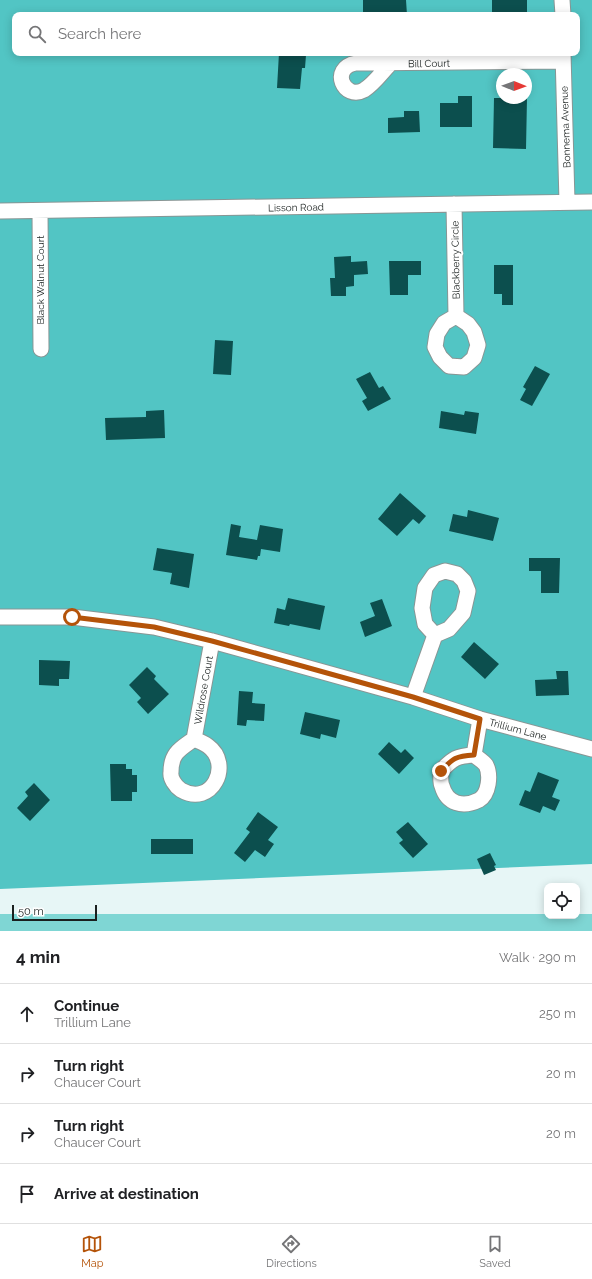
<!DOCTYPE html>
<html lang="en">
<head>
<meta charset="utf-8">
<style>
	:root { --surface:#fff; --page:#f2f2f2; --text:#202124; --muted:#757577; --line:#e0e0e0; --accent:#b45309 }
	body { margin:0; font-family:Raleway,sans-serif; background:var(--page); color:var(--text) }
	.controls { position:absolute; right:12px; bottom:12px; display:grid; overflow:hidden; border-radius:8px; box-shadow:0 2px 10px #0003 }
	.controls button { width:36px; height:36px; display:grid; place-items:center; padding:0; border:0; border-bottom:1px solid var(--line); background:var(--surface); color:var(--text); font:20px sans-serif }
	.compass { position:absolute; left:496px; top:68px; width:36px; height:36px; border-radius:50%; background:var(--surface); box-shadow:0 2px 10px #0003; rotate:91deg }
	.scale { position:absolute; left:12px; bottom:10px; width:85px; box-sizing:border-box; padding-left:4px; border:2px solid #1a201f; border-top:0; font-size:11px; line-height:14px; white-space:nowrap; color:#1a201f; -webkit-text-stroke:3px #fff; paint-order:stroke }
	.stop { position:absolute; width:12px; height:12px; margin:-9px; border:3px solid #b45309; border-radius:50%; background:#fff }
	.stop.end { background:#b45309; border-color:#fff; box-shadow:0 1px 4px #0008 }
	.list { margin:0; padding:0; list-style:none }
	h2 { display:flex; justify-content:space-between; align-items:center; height:52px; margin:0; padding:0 16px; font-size:17px }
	h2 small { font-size:13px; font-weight:400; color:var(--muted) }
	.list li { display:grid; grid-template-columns:26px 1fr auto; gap:12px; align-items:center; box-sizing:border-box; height:60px; padding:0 16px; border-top:1px solid var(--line) }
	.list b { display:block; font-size:15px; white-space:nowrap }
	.list p { margin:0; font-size:13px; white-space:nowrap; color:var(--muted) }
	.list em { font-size:13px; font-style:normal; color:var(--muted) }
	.icon { flex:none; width:22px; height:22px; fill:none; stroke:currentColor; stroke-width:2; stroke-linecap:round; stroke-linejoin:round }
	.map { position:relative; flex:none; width:592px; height:931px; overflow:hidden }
	.search { position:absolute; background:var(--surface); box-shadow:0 2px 10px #0003; left:12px; right:12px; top:12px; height:44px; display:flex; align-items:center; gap:10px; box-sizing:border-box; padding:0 14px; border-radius:8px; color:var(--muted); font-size:15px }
	.sheet { height:292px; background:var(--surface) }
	nav { display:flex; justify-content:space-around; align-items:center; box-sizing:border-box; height:56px; border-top:1px solid var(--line); background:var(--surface); font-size:11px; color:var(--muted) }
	nav a { display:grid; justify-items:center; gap:2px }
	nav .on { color:var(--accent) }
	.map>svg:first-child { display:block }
</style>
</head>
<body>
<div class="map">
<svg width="592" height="931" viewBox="0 0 592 931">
	<rect width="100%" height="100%" fill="#e7f6f6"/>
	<path fill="#7fd6d4" d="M 0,914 L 547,914 L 547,916 L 577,916 L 577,914 L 592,914 L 592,931 L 0,931 Z"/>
	<path fill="#52c5c4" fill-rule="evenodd" d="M 0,0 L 592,0 L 592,864 L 0,889 ZM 15,15 L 577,15 L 577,53 L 15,53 ZM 502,74 L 526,74 L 526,98 L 502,98 Z"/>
	<path fill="#0c4f4e" d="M 363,0 L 406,0 L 407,15 L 363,15 Z
		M 492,0 L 527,0 L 527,15 L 492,15 Z
		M 279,53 L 306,55 L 305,68 L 302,68 L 300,89 L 277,88 Z
		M 458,96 L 472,96 L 472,127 L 440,127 L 440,103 L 458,103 Z
		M 494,98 L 527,98 L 526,149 L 493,148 Z
		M 404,111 L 419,111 L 420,132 L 388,133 L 388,118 L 404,117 Z
		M 351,256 L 351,262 L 367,261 L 368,274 L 354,275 L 354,286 L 346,287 L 346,296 L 331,296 L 330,278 L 335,278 L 334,257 Z
		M 389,261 L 421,261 L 421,275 L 408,275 L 408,295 L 390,295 Z
		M 494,265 L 513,265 L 513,305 L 502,305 L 502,294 L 494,294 Z
		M 215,340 L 233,341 L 231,375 L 213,374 Z
		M 535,366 L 550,374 L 532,406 L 520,400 L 526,389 L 523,387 Z
		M 370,372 L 379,388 L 383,386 L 391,399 L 368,411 L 362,401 L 367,398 L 356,379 Z
		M 164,410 L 165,438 L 106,440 L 105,418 L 146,417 L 146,411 Z
		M 441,411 L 464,415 L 465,411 L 479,413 L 476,434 L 439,428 Z
		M 400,493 L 426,516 L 419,524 L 413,519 L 397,536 L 378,519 Z
		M 468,510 L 499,518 L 493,541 L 449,531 L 453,514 L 467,517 Z
		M 231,524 L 241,526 L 239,537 L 257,540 L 260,525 L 283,529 L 280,552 L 261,549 L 260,556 L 258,556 L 257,560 L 226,555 Z
		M 157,548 L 194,554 L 189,588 L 170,584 L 172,573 L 153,570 Z
		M 529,558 L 560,558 L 559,593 L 541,593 L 541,571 L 529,571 Z
		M 288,598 L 325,606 L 320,630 L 290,624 L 289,626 L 274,623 L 277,608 L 285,610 Z
		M 382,599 L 392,626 L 365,637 L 360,622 L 375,616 L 370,603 Z
		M 474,642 L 499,664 L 485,679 L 461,657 Z
		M 39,660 L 70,661 L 69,679 L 59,679 L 59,686 L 39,685 Z
		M 147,667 L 156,676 L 154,679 L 169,694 L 148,714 L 137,702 L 141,698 L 129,685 Z
		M 556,671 L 568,671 L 569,695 L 536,696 L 535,680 L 557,679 Z
		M 239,691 L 253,692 L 252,703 L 265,704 L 264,721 L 247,720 L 246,726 L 237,725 Z
		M 305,712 L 340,720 L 336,738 L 321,734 L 320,739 L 300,734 Z
		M 389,742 L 401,753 L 405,749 L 414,758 L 399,774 L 378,754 Z
		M 110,764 L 126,764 L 126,769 L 132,769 L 132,775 L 137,775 L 137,792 L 132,792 L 132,801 L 111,801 Z
		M 538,772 L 559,780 L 552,797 L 560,800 L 555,811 L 543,806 L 540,813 L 519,805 L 525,790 L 530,792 Z
		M 34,783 L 50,800 L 30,821 L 17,808 L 28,796 L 25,792 Z
		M 258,812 L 278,827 L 268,840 L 274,844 L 265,857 L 255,850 L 245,862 L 234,853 L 250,832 L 246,829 Z
		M 408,822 L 428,844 L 413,858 L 399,843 L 403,840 L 396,832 Z
		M 151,839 L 193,839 L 193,854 L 151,854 Z
		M 490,853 L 496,865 L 494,866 L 496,870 L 484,875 L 477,859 Z"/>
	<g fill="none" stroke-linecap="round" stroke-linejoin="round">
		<g stroke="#889695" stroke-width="17">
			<path id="minor" d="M 562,0 L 563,15
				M 563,53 L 567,202
				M 391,63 C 382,72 374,84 364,90 C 344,101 329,68 356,63 L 563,61
				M 454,204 L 456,316 L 468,324 L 474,332 L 478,345 L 474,358 L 464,367 L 449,366 L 440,357 L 435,347 L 437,334 L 444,323 L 456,316
				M 0,211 L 592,202
				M 40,211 L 41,349
				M 0,617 L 72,617 L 154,627 L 212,641 L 413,697 L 480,719 L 592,749
				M 413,697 L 435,635 L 449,629 L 463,613 L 468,591 L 464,581 L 457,574 L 445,571 L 434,575 L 425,588 L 422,608 L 425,624 L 435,635
				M 194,739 C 180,749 171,753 171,772 C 170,778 175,786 181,790 C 212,808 233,764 208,746 C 204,743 199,741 194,739 L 212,641
				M 474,755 C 457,756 453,758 441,771 C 441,776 440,782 442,786 C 447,804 463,808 479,800 C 489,794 491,775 486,765 C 484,762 478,758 474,755 L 480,719"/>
		</g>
		<use href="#minor" stroke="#fff" stroke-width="15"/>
	</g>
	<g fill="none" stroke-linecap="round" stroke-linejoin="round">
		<path stroke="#b45309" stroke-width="5" d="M 72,617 L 154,627 L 212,641 L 413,697 L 480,719 L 474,755 C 456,756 453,758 441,771"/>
	</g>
	<g text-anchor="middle" stroke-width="4" stroke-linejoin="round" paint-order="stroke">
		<g font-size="10" fill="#1a201f" stroke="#fff">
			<text transform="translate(429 63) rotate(-1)" y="4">Bill Court</text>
			<text transform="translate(565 127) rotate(-92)" y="4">Bonnema Avenue</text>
			<text transform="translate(296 207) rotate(-1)" y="4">Lisson Road</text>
			<text transform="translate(455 260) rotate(-91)" y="4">Blackberry Circle</text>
			<text transform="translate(40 280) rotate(-90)" y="4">Black Walnut Court</text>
			<text transform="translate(203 690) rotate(-80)" y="4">Wildrose Court</text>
			<text transform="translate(518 729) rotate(15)" y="4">Trillium Lane</text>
		</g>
	</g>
</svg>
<div class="controls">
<button><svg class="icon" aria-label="locate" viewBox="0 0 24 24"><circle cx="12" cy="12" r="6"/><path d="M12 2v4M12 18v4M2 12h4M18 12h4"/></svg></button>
</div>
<svg class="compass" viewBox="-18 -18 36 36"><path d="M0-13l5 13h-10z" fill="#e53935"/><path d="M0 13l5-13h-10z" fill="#757577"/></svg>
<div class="scale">50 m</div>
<div class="stop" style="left:72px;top:617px"></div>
<div class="stop end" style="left:441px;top:771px"></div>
<div class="search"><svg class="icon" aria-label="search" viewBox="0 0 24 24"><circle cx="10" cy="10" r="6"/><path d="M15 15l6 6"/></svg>Search here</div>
</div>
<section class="sheet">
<h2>4 min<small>Walk · 290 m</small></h2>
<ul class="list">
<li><svg class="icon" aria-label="ahead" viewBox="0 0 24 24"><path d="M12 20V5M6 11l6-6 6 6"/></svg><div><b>Continue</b><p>Trillium Lane</p></div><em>250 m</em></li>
<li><svg class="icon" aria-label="right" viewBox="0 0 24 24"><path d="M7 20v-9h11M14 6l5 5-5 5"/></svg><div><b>Turn right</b><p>Chaucer Court</p></div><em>20 m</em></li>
<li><svg class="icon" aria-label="right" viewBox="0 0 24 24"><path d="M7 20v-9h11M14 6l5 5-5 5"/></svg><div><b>Turn right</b><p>Chaucer Court</p></div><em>20 m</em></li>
<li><svg class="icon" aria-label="arrive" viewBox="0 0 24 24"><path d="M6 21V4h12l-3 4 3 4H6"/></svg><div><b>Arrive at destination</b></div></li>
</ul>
</section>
<nav>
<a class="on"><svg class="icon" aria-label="map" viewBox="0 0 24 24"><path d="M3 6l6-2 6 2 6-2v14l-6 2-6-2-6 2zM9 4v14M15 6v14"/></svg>Map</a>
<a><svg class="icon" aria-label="directions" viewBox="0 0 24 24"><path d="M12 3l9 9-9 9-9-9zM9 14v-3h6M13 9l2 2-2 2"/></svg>Directions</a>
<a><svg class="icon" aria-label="saved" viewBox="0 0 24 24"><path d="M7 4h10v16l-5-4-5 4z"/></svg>Saved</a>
</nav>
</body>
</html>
